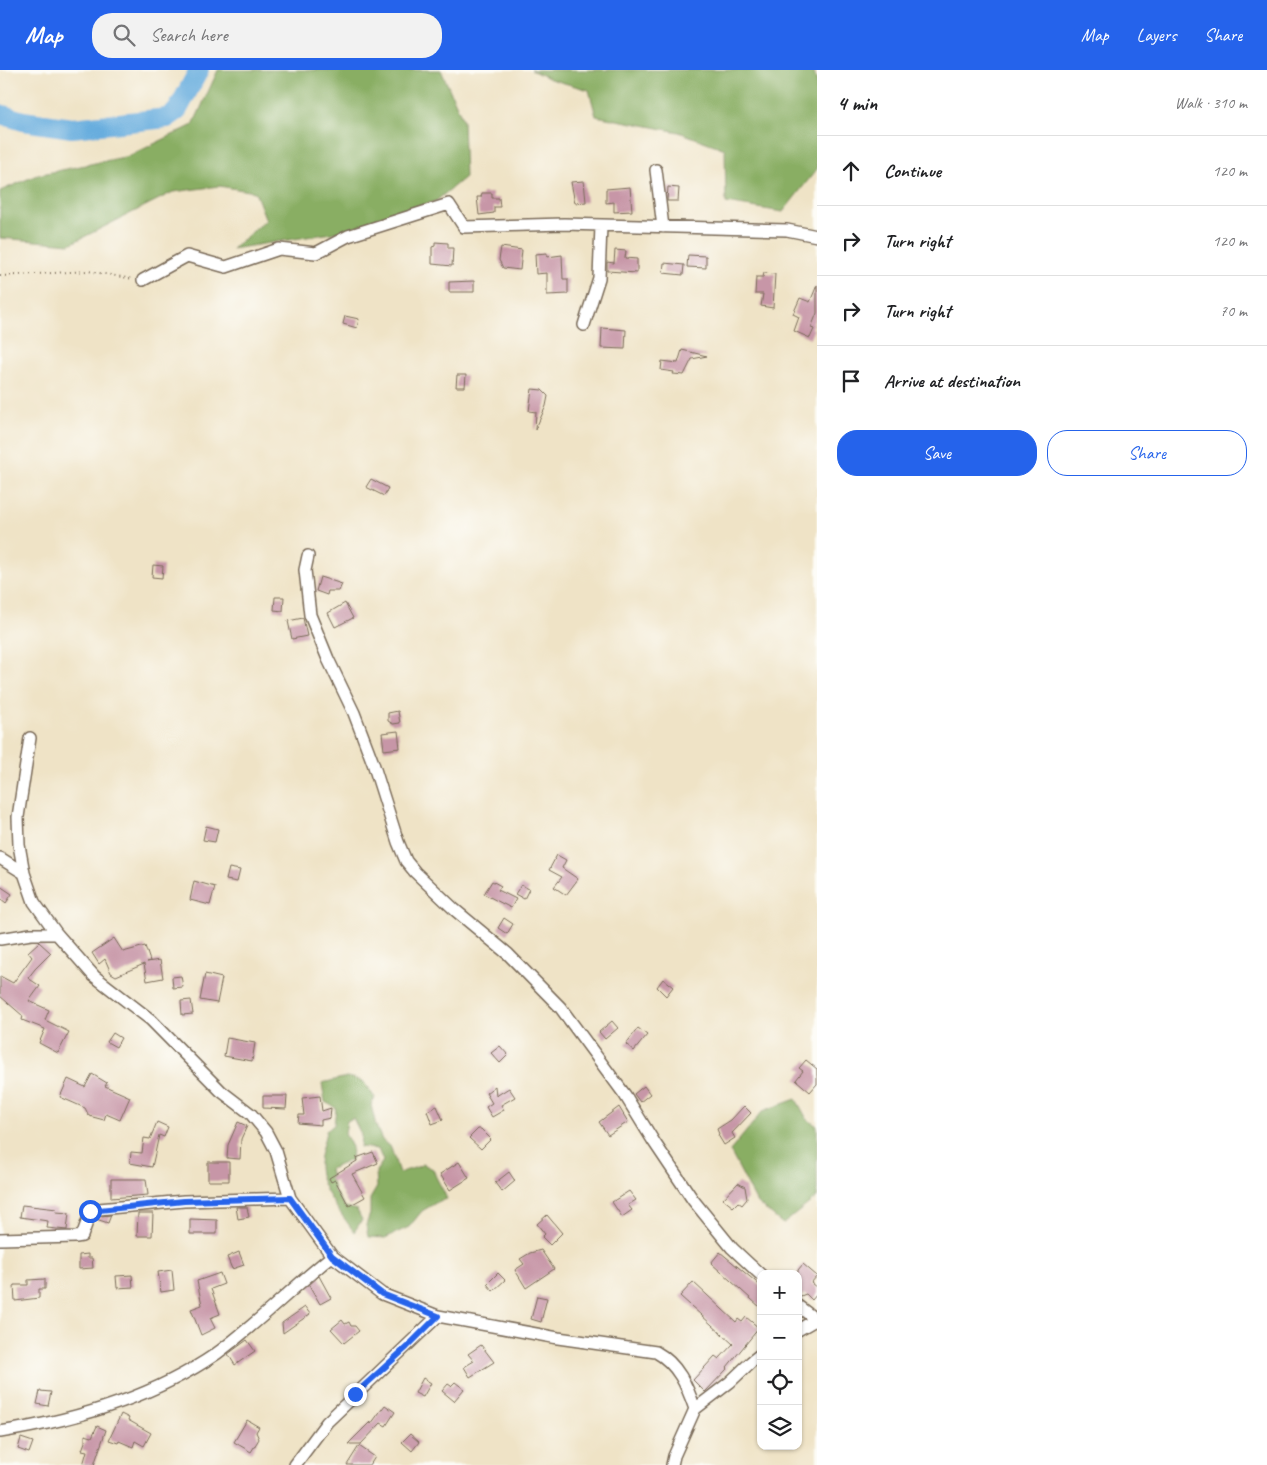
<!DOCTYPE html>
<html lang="en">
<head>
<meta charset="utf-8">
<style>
	:root { --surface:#fff; --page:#f2f2f2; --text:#202124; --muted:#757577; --line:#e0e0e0; --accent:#2563eb }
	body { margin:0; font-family:Caveat,sans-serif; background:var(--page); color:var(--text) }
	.controls { position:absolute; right:15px; bottom:15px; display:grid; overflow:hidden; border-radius:10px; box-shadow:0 1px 4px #0004 }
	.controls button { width:45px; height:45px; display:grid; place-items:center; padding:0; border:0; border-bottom:1px solid var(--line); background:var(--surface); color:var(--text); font:25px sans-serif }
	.stop { position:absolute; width:15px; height:15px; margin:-11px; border:4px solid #2563eb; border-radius:50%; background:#fff }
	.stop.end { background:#2563eb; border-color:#fff; box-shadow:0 1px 5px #0008 }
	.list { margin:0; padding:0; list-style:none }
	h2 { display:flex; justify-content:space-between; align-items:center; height:65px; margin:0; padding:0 20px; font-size:21px }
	h2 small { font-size:16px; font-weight:400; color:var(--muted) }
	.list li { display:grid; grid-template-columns:32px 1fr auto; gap:15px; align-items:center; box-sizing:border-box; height:70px; padding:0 20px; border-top:1px solid var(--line) }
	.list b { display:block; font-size:19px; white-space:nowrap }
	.list em { font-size:16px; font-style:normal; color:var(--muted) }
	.actions { display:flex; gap:10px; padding:15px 20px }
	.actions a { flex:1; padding:11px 0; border:1px solid var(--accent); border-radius:20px; text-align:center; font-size:18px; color:var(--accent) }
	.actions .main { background:var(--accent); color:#fff }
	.icon { flex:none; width:28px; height:28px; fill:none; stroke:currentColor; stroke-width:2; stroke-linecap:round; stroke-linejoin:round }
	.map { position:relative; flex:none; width:817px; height:1395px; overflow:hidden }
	header { display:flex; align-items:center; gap:30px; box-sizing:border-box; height:70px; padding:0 25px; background:var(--accent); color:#fff }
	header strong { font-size:24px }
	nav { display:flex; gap:28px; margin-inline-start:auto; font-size:18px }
	.search { width:350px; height:45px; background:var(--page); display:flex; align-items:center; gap:12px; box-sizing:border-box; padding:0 18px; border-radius:20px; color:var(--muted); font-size:19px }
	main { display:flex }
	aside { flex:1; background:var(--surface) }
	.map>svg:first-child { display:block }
</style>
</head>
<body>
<header>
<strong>Map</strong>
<div class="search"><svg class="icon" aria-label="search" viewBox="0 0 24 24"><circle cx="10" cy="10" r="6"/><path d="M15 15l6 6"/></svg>Search here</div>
<nav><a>Map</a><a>Layers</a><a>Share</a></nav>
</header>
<main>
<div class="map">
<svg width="817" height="1395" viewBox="0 0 817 1395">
	<rect width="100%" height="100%" fill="#fdfcf7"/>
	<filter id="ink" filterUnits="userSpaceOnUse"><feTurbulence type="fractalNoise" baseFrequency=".02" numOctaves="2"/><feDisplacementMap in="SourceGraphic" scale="10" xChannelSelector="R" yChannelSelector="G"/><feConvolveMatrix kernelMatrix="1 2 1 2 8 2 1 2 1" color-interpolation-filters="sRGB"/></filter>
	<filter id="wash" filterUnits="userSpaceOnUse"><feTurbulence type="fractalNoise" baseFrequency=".0096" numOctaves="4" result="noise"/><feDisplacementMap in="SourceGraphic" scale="20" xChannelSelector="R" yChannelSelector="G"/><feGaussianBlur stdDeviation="1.12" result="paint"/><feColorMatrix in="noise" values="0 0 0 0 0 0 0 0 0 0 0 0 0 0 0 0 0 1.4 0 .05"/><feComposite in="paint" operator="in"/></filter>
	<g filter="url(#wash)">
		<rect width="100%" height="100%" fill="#efe3c6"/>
		<path fill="#89ae63" stroke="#626c40" d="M 218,0 L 441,0 L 463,50 L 465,107 L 436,131 L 338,162 L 232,179 L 266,150 L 255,122 L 219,116 L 173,122 L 70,174 L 0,168 L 0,121 L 37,105 L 129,86 L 193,55 Z
			M 531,0 L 813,0 L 817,12 L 817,99 L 783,142 L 726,133 L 725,79 L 679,62 L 596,46 L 589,20 L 550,9 Z
			M 347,1007 L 363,1011 L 375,1028 L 371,1035 L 376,1056 L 382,1070 L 391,1078 L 399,1103 C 408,1099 415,1099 423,1094 L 433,1099 C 436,1110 443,1118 447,1129 L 439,1131 L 422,1141 L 409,1157 L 385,1168 L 368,1167 L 366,1155 L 370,1144 L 370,1129 L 377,1117 L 376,1101 L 383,1091 L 378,1079 L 360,1077 L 361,1064 L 353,1048 L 347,1051 L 345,1064 L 352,1077 L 351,1090 L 330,1099 L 334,1121 L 345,1137 L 357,1140 L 362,1150 L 354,1162 C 342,1144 319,1118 319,1096 C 319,1084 324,1073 326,1061 L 334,1055 L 336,1038 L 325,1032 L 322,1013 Z
			M 796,1029 L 807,1049 L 817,1056 L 817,1127 L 783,1154 L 757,1133 L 730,1081 L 763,1041 Z"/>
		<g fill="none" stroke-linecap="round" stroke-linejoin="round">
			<path stroke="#68adde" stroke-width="20" d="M 0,44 L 23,51 L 72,58 L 167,48 L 177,41 L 199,0"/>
		</g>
		<g id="blocks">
			<path fill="#c796a7" d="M 584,111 L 586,132 L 575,133 L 571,112 Z
				M 630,117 L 632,141 L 614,142 L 614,132 L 606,133 L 606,119 Z
				M 668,117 L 679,118 L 678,131 L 667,131 Z
				M 482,123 L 492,123 L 492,128 L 499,128 L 500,137 L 494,137 L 494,143 L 479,145 L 477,127 L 481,127 Z
				M 435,172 L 448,173 L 448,178 L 453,178 L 452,196 L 432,194 L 432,177 L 435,176 Z
				M 501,177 L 522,180 L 520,200 L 503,198 L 499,190 Z
				M 615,180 L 626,181 L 625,188 L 637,189 L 637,203 L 607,201 L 607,192 L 614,193 Z
				M 547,183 L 547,187 L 562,185 L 563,209 L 568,209 L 568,224 L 547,225 L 547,203 L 536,204 L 535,184 Z
				M 688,185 L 706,186 L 706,198 L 687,197 Z
				M 664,193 L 684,195 L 683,205 L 663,203 Z
				M 764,203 L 775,204 L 773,238 L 761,236 L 763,224 L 755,224 L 756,207 L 763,207 Z
				M 474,211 L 474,222 L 449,222 L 449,212 Z
				M 817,215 L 817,243 L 811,258 L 814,259 L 810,268 L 794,261 L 799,247 L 793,244 L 800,228 L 810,232 Z
				M 345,246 L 359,249 L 357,258 L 343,254 Z
				M 602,258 L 626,260 L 625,279 L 601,278 Z
				M 682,280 L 707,286 L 692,289 L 684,305 L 673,304 L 674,302 L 661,300 L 662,291 L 678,293 Z
				M 457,305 L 466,305 L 465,317 L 456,317 Z
				M 532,319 L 542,320 L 548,326 L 546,336 L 535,360 L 536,342 L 529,341 Z
				M 371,409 L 388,418 L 384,426 L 366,417 Z
				M 153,495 L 163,496 L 162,508 L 152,507 Z
				M 320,507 L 342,514 L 339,521 L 328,521 L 327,525 L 316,521 Z
				M 275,527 L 284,527 L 283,541 L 274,540 Z
				M 345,533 L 353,548 L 335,557 L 328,543 Z
				M 303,548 L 307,566 L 292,569 L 288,551 Z
				M 398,641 L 400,653 L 393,654 L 388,651 L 388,643 Z
				M 398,661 L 400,678 L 384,680 L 382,663 Z
				M 206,756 L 218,759 L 215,772 L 203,770 Z
				M 557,785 L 566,790 L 562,798 L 578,809 L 566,825 L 554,817 L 562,807 L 549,800 Z
				M 229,798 L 240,800 L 237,812 L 226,810 Z
				M 194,811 L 215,817 L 210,835 L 190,830 Z
				M 492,811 L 501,816 L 498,820 L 516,829 L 511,838 L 484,824 Z
				M 521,815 L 529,819 L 524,829 L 515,824 Z
				M 0,816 L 12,824 L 6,833 L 0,828 Z
				M 504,848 L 513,854 L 507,864 L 498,858 Z
				M 114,868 L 123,882 L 145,876 L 150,891 L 147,892 L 160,890 L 163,908 L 147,911 L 144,894 L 116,906 L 111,903 L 105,889 L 99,894 L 92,883 Z
				M 39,872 L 51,883 L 35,899 L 28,908 L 40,916 L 29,931 L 49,940 L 45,950 L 69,962 L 58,983 L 39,973 L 45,959 L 22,950 L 23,946 L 0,926 L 0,906 L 13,913 L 32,887 L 28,882 Z
				M 205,904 L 222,908 L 217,933 L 200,930 Z
				M 181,906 L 183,917 L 173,918 L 172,907 Z
				M 663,909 L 673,917 L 666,926 L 657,917 Z
				M 191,930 L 193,944 L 182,945 L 181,931 Z
				M 612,951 L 618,958 L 605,969 L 599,962 Z
				M 638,958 L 647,965 L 634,981 L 626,974 Z
				M 113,963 L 121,968 L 116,977 L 107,972 Z
				M 227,968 L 255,973 L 252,991 L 224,986 Z
				M 500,976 L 508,985 L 500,993 L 491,983 Z
				M 806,990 L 817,999 L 817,1014 L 810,1022 L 796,1010 L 803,1001 L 799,998 Z
				M 92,1004 L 107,1013 L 105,1016 L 130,1027 L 120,1050 L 106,1044 L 104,1050 L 89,1046 L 85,1038 L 60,1027 L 68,1009 L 85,1017 Z
				M 495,1016 L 496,1026 L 509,1018 L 515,1027 L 501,1035 L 504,1040 L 492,1047 L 486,1037 L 492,1033 L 486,1023 Z
				M 644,1016 L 650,1024 L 640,1032 L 634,1024 Z
				M 263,1026 L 287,1026 L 286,1039 L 263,1038 Z
				M 320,1026 L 322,1041 L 331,1038 L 330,1048 L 321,1050 L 321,1055 L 298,1053 L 299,1045 L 304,1045 L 302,1028 Z
				M 437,1036 L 443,1050 L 432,1054 L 427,1041 Z
				M 744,1036 L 751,1043 L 732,1063 L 735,1068 L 724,1075 L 718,1065 L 719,1064 L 717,1059 L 731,1050 Z
				M 619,1037 L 628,1052 L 608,1065 L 599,1052 Z
				M 157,1052 L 168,1057 L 164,1067 L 159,1065 L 152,1097 L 130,1093 L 131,1082 L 142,1083 L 144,1068 L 150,1069 Z
				M 238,1052 L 247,1056 L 241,1069 L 240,1089 L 227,1088 L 228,1075 Z
				M 478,1059 L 481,1059 L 491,1069 L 481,1079 L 469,1068 Z
				M 373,1082 L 378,1093 L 352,1104 L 365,1127 L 349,1136 L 335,1110 L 331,1112 L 329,1108 L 357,1091 L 356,1088 Z
				M 208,1092 L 229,1092 L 229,1111 L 208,1111 Z
				M 459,1092 L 469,1108 L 450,1120 L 440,1104 Z
				M 509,1102 L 515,1111 L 502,1122 L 495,1113 Z
				M 111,1109 L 146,1109 L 148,1125 L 111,1128 Z
				M 738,1113 L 745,1117 L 747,1129 L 742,1135 L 738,1132 L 733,1137 L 723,1129 Z
				M 629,1121 L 636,1130 L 628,1135 L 632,1140 L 622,1147 L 612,1132 Z
				M 22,1135 L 57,1139 L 56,1142 L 69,1143 L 67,1160 L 47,1158 L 48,1151 L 20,1147 Z
				M 236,1137 L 247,1137 L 249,1147 L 238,1149 Z
				M 138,1143 L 153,1143 L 152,1166 L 137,1166 Z
				M 111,1145 L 108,1153 L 96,1149 L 100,1146 Z
				M 547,1145 L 562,1163 L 550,1175 L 542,1167 L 545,1164 L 537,1154 Z
				M 190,1149 L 217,1150 L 217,1164 L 190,1164 Z
				M 541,1180 L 554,1199 L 526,1218 L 515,1200 L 524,1194 L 520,1189 L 530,1183 Z
				M 239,1182 L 244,1195 L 232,1199 L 227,1187 Z
				M 720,1182 L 761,1216 L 761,1238 L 711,1193 Z
				M 88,1184 L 88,1188 L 92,1188 L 93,1198 L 79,1199 L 79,1185 Z
				M 803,1194 L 817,1206 L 811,1213 L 817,1218 L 817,1224 L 812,1230 L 806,1224 L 798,1227 L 798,1200 Z
				M 172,1200 L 174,1220 L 161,1222 L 158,1202 Z
				M 220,1203 L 224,1214 L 211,1219 L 220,1244 L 210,1248 L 215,1258 L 201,1265 L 191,1239 L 202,1235 L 197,1211 Z
				M 498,1203 L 505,1210 L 493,1221 L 487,1214 Z
				M 132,1205 L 133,1217 L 117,1218 L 116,1206 Z
				M 319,1206 L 331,1228 L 320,1234 L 309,1215 Z
				M 45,1209 L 45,1219 L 39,1219 L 39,1228 L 15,1231 L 14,1215 L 28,1215 L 28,1210 Z
				M 693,1212 L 736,1252 L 738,1249 L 742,1252 L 746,1247 L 759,1258 L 727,1297 L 728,1298 L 705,1322 L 693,1310 L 715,1286 L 719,1289 L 733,1274 L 680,1226 Z
				M 537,1226 L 547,1228 L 541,1252 L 531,1249 Z
				M 305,1237 L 310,1244 L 283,1263 L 282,1253 Z
				M 342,1250 L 345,1254 L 349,1252 L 351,1256 L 355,1256 L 359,1261 L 344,1273 L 331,1259 Z
				M 247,1270 L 255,1281 L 235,1295 L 228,1284 Z
				M 481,1275 L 494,1292 L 470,1307 L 464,1297 L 474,1291 L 468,1284 Z
				M 423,1308 L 431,1313 L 423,1327 L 415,1323 Z
				M 455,1312 L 464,1319 L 454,1331 L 442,1321 L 448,1314 L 451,1316 Z
				M 40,1321 L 51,1322 L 48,1336 L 37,1334 Z
				M 385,1335 L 395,1342 L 386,1356 L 381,1353 L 361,1374 L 348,1374 L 370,1352 L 371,1354 Z
				M 121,1344 L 129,1348 L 128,1350 L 151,1363 L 144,1376 L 135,1371 L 133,1377 L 119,1371 L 118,1373 L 109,1370 Z
				M 247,1350 L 259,1357 L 256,1362 L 259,1369 L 251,1382 L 234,1372 Z
				M 97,1356 L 106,1360 L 94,1395 L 83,1395 L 87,1381 L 82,1380 L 85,1372 L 85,1365 L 92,1367 Z
				M 410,1364 L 419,1372 L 412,1381 L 402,1372 Z
				M 21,1368 L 33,1372 L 29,1383 L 18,1379 Z
				M 359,1376 L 375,1387 L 370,1395 L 347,1395 Z"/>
		</g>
	</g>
	<g filter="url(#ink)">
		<use href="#blocks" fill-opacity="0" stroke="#7a6b59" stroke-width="1"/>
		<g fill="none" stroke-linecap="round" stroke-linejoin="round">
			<g stroke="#7a6b59" stroke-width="14">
				<path id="minor" d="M 656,100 L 663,157
					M 143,210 L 187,186 L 226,197 L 279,179 L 316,183 L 348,166 L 449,134 L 464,157 L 564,154 L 787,160 L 817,166
					M 584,255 L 599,208 L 601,156
					M 308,486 L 305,500 L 310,545 L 328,589 L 354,643 L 373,693 L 398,772 L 406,791 L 415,802 L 455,840 L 508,884 L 560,937 L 625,1025 L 654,1072 L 693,1130 L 732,1178 L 761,1205
					M 30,668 L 18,747 L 19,775 L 24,803 L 34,832 L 57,864 L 94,906 L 151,950 L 221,1021 L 251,1044 L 266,1062 L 276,1081 L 290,1128 L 332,1186 L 382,1224 L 438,1246 L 558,1268 L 656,1282 C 678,1294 687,1316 695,1339
					M 0,788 L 24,803
					M 0,869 L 31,864 L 57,864
					M 0,1169 L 76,1167 L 82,1166 L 91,1141 L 99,1139 L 184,1131 L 290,1128
					M 798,1236 L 815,1249
					M 798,1260 L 817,1249
					M 0,1362 C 76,1350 152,1328 216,1284 C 257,1254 293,1217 332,1186
					M 295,1395 L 327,1352 L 438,1246
					M 672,1395 L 674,1386 L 695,1339 L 730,1312 L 751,1292 L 761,1284"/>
			</g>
			<path stroke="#7a6b59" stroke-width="2" stroke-dasharray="1 4" stroke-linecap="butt" d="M 0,206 L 88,201 L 133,209"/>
			<use href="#minor" stroke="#fff" stroke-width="11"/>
		</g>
	</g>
	<g fill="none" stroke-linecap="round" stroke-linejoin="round" filter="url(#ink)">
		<path stroke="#2563eb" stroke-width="6" d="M 90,1141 L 184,1131 L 290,1128 L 332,1186 L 382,1224 L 438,1246 L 407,1277 L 355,1324"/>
	</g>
</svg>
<div class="controls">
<button>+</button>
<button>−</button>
<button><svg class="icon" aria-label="locate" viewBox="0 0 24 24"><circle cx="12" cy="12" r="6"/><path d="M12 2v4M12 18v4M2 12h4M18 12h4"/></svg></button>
<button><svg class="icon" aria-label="layers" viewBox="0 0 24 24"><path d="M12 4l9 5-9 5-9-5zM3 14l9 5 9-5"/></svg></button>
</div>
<div class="stop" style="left:90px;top:1141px"></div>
<div class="stop end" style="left:355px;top:1324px"></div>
</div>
<aside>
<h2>4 min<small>Walk · 310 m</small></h2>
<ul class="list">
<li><svg class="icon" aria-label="ahead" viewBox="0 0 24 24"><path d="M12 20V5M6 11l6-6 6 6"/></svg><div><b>Continue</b></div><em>120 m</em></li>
<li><svg class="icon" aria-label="right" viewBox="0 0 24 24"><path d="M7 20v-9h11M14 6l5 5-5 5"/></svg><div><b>Turn right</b></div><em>120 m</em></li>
<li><svg class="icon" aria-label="right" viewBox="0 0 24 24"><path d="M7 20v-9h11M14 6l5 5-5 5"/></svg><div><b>Turn right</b></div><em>70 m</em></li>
<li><svg class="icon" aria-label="arrive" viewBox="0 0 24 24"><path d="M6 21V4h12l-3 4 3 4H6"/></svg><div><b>Arrive at destination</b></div></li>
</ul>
<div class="actions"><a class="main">Save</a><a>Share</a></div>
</aside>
</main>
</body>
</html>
